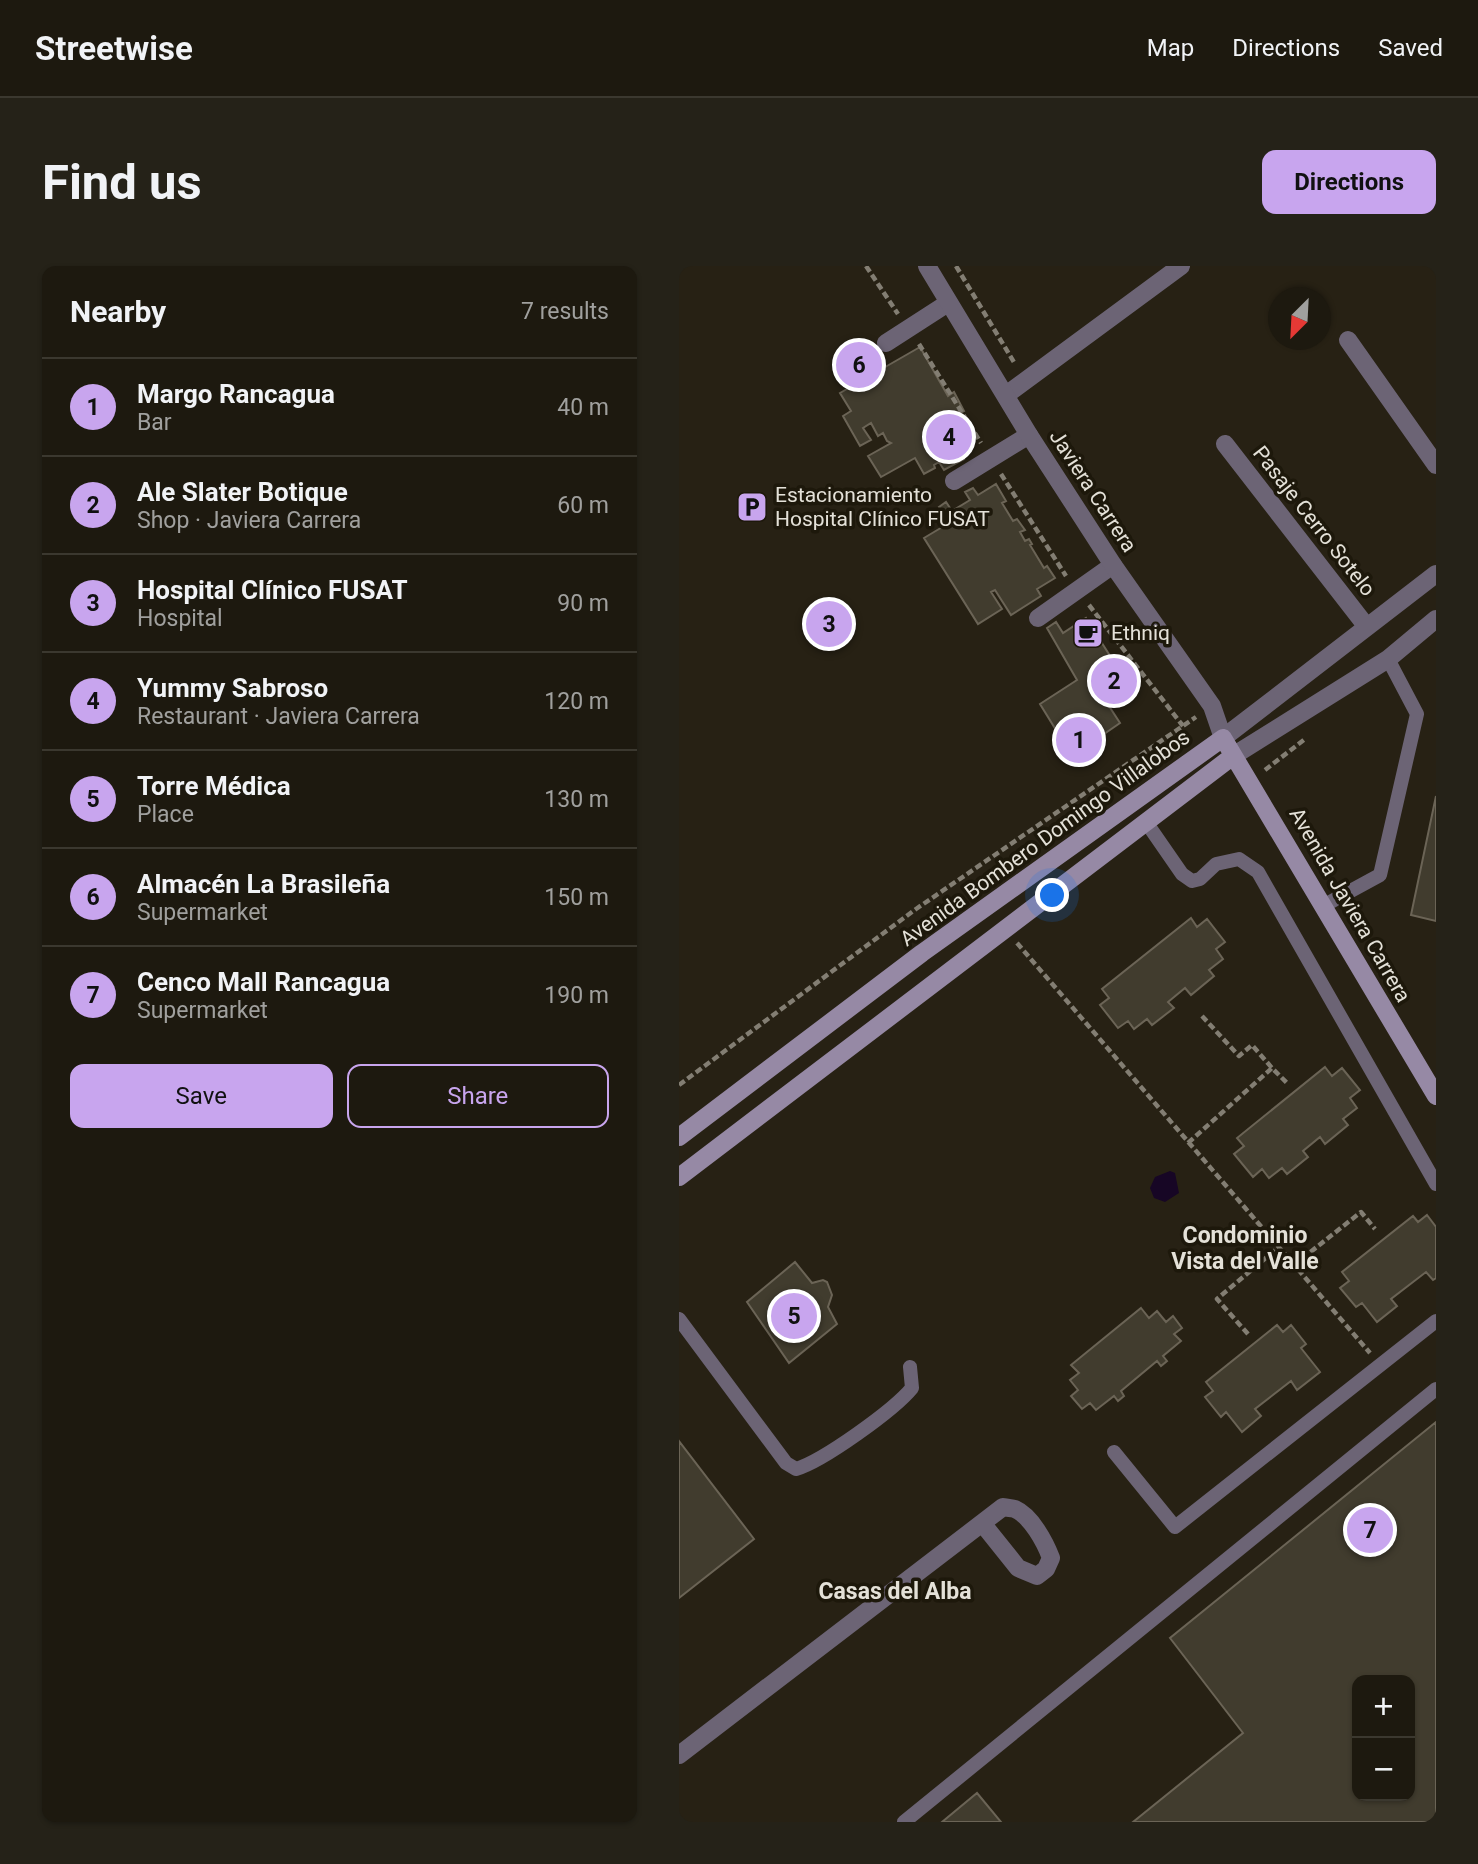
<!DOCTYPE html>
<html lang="en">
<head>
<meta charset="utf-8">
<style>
	:root { --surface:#1d190f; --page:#252218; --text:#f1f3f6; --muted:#a0a09e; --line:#3b382f; --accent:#c8a5ee }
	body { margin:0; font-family:Roboto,sans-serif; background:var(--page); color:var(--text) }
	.controls { position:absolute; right:21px; bottom:21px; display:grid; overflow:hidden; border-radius:14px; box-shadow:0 2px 5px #0004 }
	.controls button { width:63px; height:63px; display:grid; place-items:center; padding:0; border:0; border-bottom:2px solid var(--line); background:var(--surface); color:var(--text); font:35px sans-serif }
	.compass { position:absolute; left:589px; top:21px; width:63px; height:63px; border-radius:50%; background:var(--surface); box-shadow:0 2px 5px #0004; rotate:204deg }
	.you { position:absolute; left:374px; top:630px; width:24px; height:24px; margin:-18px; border:5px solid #fff; border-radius:50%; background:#1a73e8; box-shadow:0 0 0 10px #1a73e833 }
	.badge { display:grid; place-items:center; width:46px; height:46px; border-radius:50%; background:var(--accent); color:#111; font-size:23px; font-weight:700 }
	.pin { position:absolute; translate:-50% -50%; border:4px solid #fff; box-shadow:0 2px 7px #0006 }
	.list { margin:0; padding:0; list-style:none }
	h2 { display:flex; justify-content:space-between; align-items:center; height:91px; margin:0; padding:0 28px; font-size:30px }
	h2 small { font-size:23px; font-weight:400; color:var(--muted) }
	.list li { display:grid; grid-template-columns:46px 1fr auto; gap:21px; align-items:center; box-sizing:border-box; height:98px; padding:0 28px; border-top:2px solid var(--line) }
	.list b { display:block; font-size:26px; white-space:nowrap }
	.list p { margin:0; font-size:23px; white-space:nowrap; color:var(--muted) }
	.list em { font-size:23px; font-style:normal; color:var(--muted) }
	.actions { display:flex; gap:14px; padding:21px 28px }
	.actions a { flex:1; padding:16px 0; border:2px solid var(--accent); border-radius:14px; text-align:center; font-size:24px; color:var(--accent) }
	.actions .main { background:var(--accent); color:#111 }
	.map { position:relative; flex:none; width:757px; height:1556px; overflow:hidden; border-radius:14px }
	header { display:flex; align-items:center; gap:42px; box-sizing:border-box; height:98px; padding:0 35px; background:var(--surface); border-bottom:2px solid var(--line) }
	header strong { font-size:33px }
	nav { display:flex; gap:38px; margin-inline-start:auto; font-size:24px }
	.intro { display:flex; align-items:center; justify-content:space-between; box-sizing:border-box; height:168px; padding:0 42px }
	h1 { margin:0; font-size:49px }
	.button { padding:18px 32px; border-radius:14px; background:var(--accent); color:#111; font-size:24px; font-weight:700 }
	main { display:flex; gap:42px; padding:0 42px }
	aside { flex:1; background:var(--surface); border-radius:14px; box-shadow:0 2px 5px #0004 }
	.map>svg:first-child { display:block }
</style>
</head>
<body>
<header>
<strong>Streetwise</strong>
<nav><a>Map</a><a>Directions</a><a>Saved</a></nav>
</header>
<div class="intro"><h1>Find us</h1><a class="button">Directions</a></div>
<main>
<aside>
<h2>Nearby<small>7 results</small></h2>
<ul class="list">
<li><span class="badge">1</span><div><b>Margo Rancagua</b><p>Bar</p></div><em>40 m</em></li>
<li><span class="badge">2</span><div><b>Ale Slater Botique</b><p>Shop · Javiera Carrera</p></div><em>60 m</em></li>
<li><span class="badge">3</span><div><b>Hospital Clínico FUSAT</b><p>Hospital</p></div><em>90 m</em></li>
<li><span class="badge">4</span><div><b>Yummy Sabroso</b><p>Restaurant · Javiera Carrera</p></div><em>120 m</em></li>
<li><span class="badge">5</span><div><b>Torre Médica</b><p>Place</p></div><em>130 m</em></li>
<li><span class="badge">6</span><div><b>Almacén La Brasileña</b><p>Supermarket</p></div><em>150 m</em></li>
<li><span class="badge">7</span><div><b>Cenco Mall Rancagua</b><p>Supermarket</p></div><em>190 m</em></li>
</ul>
<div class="actions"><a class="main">Save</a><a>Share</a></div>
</aside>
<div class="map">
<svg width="757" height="1556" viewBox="0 0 757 1556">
	<rect width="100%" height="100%" fill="#272114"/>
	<path fill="#170625" d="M 491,905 L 496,907 L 500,927 L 486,936 L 475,932 L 471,922 L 476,911 Z"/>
	<path fill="#413c2e" stroke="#6b6456" stroke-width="2" fill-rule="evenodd" d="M 241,81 L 269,130 L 275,126 L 285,145 L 273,151 L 288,178 L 279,183 L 285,193 L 265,204 L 260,196 L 255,199 L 256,202 L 245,208 L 236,192 L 202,211 L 189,190 L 212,177 L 208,175 L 204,167 L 199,170 L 192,157 L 184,162 L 192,174 L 181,180 L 164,150 L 172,145 L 161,127 Z
		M 317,218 L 327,235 L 323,237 L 334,255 L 338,253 L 346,264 L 341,266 L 346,275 L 350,273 L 353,278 L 351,279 L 365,302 L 368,300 L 376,312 L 358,323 L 362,330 L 332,349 L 316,324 L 312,326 L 323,343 L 299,358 L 245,272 L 270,257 L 260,241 L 267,236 L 273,245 L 291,234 L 286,226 L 294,222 L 299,229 Z
		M 407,352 L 454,426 L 430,440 L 441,457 L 393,490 L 361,438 L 398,414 L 368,362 L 377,356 L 384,367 Z
		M 757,530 L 757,655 L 732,649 Z
		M 512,652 L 518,661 L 528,653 L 546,676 L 537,683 L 544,693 L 530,704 L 535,710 L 512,729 L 506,722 L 489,736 L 495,742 L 473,759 L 468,753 L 455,763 L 449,755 L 439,762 L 421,739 L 430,732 L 423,723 Z
		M 646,801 L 653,810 L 663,802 L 681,824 L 671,832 L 678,842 L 664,853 L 669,859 L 646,878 L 641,871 L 624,885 L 629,891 L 608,908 L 603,902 L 590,912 L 583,903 L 574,911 L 555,888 L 565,880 L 558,872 Z
		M 748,949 L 757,961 L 757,1012 L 754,1014 L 747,1006 L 712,1033 L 718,1040 L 698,1056 L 683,1037 L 677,1041 L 661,1022 L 670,1015 L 663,1006 L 734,950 L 739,956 Z
		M 116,996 L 133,1017 L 144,1014 L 148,1016 L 153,1029 L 149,1041 L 158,1058 L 110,1097 L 68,1036 Z
		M 462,1042 L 470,1052 L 478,1045 L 487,1056 L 494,1050 L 503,1062 L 495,1068 L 502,1075 L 484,1090 L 488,1095 L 482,1100 L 478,1095 L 442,1125 L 445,1130 L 439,1135 L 435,1130 L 417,1144 L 411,1137 L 403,1143 L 392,1130 L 399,1124 L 391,1114 L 400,1107 L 392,1099 Z
		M 598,1059 L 604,1066 L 612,1059 L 627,1078 L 622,1082 L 641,1106 L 618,1124 L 612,1115 L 576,1143 L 582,1150 L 563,1166 L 547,1146 L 542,1151 L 526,1131 L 534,1125 L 527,1116 Z
		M 757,1156 L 757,1556 L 454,1556 L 564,1467 L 491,1372 ZM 678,1414 L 731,1414 L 731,1530 L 678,1530 Z
		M 0,1175 L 75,1273 L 0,1332 Z
		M 298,1527 L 322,1556 L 263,1556 Z"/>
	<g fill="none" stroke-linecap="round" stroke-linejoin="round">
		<path stroke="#837e73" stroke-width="4.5" stroke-dasharray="7 3.5" stroke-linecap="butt" d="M 187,0 L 219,48
			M 277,0 L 336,98
			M 240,78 L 302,177
			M 322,208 L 387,310
			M 410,339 L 504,460
			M 586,504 L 626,473
			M 338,677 L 691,1087
			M 523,750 L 560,790 L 573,779 L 593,802
			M 0,819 L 237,643 L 517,451
			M 509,877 L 593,802 L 608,817
			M 615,999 L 682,946 L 696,963
			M 569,1068 L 538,1033 L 600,981"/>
		<path stroke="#6c6475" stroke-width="14" d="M 467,556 L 503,608 L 513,615 L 521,613 L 537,598 L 560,593 L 579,606 L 757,918
			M 644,640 L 701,609 L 738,448 L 709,393
			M 0,1053 L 107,1197 L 117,1203 C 144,1195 215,1144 233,1122 L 231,1101
			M 435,1186 L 496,1261 L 757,1055
			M 225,1556 L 757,1123"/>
		<path stroke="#6c6475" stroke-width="18" d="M 669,74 L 757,199
			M 207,77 L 269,37
			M 327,129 L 502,0
			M 546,178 L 688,361
			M 275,215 L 350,169
			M 359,352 L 434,299
			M 544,472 L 757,308
			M 554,490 L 709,393 L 757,353
			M 0,1489 L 324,1241 C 328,1242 333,1242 336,1243 C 352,1250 366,1276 372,1292 L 367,1303 L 358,1310 L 339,1302 L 303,1257"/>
		<path stroke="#6c6475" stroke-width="18" d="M 248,0 L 350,169 L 434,299 L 533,440 L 544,472"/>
		<path stroke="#9689a5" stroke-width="18" d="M 0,871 L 243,687 L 544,472 L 757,830
			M 0,911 L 554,490"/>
	</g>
	<defs>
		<g id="parking-square" transform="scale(1.575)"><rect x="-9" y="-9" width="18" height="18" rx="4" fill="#c8a5ee" stroke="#1d180b"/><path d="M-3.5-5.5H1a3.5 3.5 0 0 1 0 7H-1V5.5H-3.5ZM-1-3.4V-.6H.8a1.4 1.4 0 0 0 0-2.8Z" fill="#111"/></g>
		<g id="cafe-square" transform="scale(1.575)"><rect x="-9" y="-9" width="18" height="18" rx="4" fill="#c8a5ee" stroke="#1d180b"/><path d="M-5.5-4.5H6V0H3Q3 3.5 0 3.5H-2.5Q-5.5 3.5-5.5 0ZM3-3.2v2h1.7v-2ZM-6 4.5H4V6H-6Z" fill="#111"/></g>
	</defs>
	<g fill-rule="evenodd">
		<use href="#parking-square" x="73" y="241"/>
		<use href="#cafe-square" x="409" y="367"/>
	</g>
	<g text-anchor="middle" stroke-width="7" stroke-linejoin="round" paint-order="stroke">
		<g font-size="21" fill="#e4e1d8" stroke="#1d180b">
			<text transform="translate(414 225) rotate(57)" y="7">Javiera Carrera</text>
			<text transform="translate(635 255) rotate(52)" y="7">Pasaje Cerro Sotelo</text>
			<text transform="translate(366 572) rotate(-36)" y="7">Avenida Bombero Domingo Villalobos</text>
			<text transform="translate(671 639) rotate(60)" y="7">Avenida Javiera Carrera</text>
		</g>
		<g font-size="21" fill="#e4e1d8" stroke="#1d180b" text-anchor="start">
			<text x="96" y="236">Estacionamiento<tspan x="96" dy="24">Hospital Clínico FUSAT</tspan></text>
			<text x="432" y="374">Ethniq</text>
		</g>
		<g font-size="23" font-weight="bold" fill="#e4e1d8" stroke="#1d180b">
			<text x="566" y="977">Condominio<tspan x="566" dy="26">Vista del Valle</tspan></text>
			<text x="216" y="1333">Casas del Alba</text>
		</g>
	</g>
</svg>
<div class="controls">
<button>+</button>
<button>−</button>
</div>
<svg class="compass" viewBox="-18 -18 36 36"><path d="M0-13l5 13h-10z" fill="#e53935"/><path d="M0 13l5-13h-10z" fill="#a0a09e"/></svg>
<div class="you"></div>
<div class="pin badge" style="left:400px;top:474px">1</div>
<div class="pin badge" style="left:435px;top:415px">2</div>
<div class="pin badge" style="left:150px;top:358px">3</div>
<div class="pin badge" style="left:270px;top:171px">4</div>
<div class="pin badge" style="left:115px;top:1050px">5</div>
<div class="pin badge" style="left:180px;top:99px">6</div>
<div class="pin badge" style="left:691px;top:1264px">7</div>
</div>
</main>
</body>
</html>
